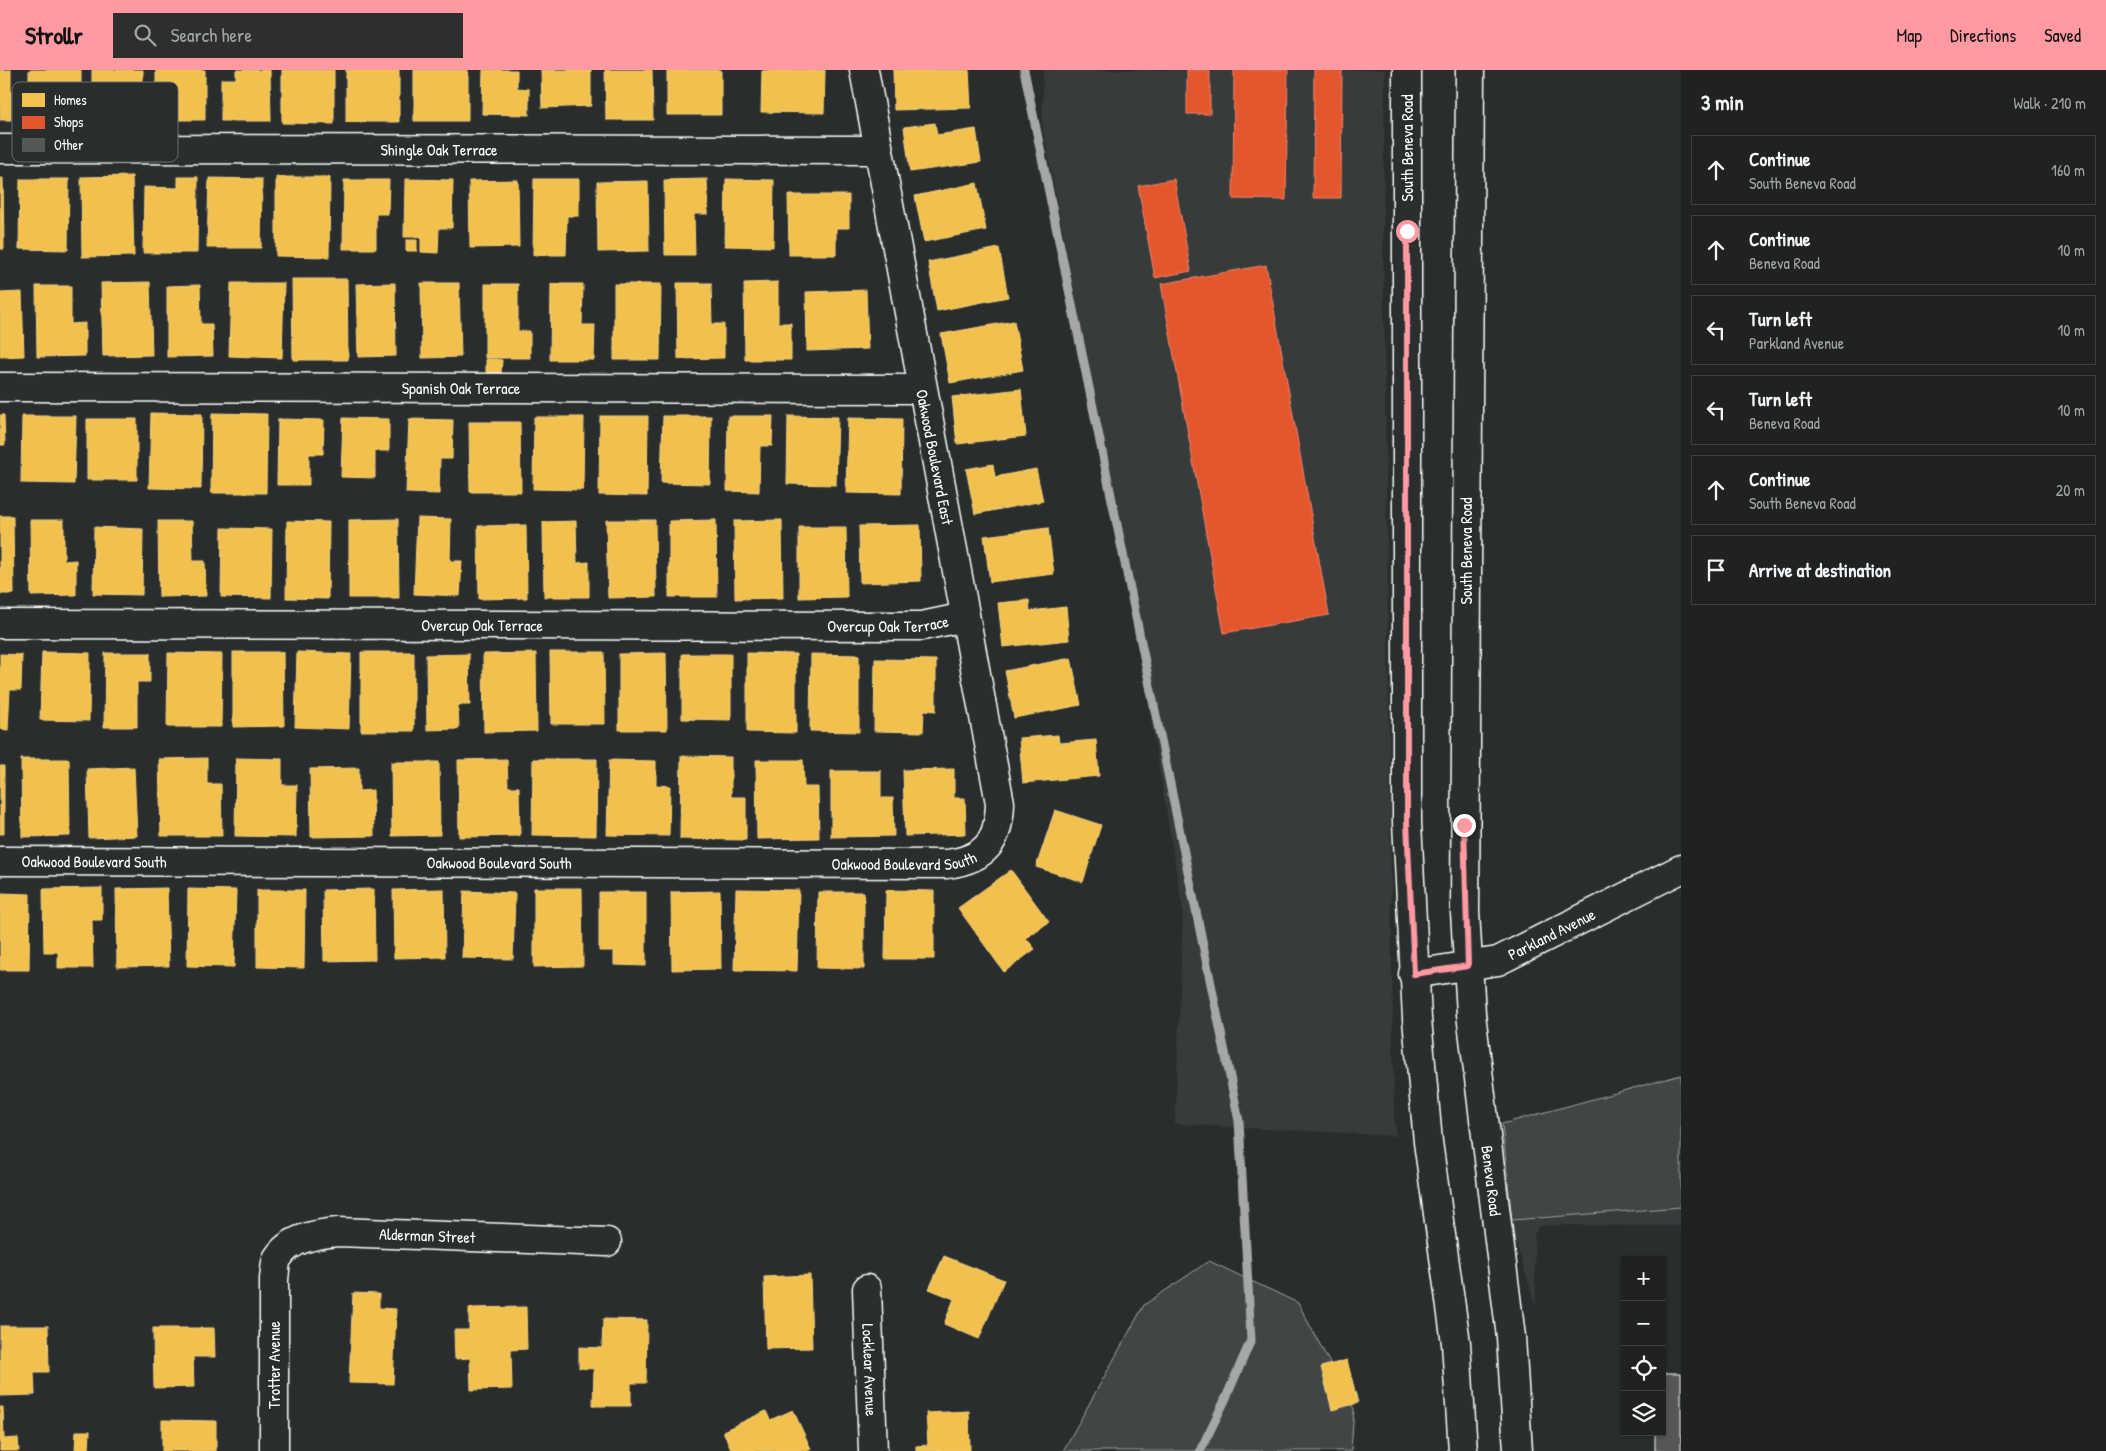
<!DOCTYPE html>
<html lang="en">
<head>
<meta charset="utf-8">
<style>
	:root { --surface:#202222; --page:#2d2f2f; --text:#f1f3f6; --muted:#a2a4a5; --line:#3d3f40; --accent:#ff9aa2 }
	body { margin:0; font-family:"Patrick Hand",sans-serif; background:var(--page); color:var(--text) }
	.controls { position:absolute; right:15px; bottom:15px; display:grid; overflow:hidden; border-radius:0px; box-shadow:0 1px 4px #0004 }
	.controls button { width:45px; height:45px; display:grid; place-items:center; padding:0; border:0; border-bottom:1px solid var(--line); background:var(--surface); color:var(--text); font:25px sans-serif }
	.stop { position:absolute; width:15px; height:15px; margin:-11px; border:4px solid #ff9aa2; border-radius:50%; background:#fff }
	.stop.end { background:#ff9aa2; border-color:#fff; box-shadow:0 1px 5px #0008 }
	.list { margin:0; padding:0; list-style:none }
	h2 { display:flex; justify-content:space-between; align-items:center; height:65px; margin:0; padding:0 20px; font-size:21px }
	h2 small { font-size:16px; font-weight:400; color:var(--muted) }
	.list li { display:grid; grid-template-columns:32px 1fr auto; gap:15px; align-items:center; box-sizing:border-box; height:70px; margin:0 10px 10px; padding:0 10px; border:1px solid var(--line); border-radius:0px }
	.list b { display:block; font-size:19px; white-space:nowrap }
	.list p { margin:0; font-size:16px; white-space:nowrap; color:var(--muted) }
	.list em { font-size:16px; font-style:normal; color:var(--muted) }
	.icon { flex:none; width:28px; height:28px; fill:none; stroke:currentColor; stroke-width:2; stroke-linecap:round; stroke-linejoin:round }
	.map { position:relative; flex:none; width:1681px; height:1381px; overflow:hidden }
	header { display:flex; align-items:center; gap:30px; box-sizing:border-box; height:70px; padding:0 25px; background:var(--accent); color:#111 }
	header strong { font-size:24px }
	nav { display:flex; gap:28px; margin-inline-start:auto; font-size:18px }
	.search { width:350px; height:45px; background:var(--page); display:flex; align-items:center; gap:12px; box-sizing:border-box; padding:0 18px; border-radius:0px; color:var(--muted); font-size:19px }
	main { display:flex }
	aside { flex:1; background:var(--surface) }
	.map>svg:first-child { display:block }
</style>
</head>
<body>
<header>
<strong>Strollr</strong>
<div class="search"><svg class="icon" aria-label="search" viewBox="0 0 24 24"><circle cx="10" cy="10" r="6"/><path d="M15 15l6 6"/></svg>Search here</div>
<nav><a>Map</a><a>Directions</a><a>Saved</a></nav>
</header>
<main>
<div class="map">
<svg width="1681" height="1381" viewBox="0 0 1681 1381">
	<rect width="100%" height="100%" fill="#2a2d2e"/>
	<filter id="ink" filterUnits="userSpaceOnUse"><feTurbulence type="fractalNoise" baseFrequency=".02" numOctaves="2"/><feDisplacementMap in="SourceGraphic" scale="10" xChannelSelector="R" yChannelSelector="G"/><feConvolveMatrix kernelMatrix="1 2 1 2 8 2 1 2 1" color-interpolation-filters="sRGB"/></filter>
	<g filter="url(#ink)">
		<path fill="#373a3b" d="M 1043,0 L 1385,0 L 1383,160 L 1394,1046 L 1396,1066 L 1175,1054 L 1183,841 L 1112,416 L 1042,55 Z
			M 1681,1137 L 1681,1156 L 1546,1155 L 1539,1157 L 1534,1165 L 1536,1237 L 1513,1163 L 1512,1150 Z"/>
		<path fill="#414445" stroke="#a0a2a2" d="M 1681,1005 L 1681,1137 L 1512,1150 L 1502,1054 Z
			M 1209,1191 L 1298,1233 L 1354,1339 L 1351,1381 L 1063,1381 L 1144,1235 Z"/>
		<path fill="#f2c14e" stroke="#f6d483" d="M 0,0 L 11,0 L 11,50 L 0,50 Z
			M 29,0 L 81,0 L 81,51 L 29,51 Z
			M 92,0 L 143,0 L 143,46 L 92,46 Z
			M 156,0 L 205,0 L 205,50 L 156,50 Z
			M 236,0 L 270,0 L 271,51 L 221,51 L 221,9 L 236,9 Z
			M 282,0 L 334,0 L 334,54 L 282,53 Z
			M 346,0 L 399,0 L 399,52 L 346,52 Z
			M 414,0 L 468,0 L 468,51 L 414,51 Z
			M 483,0 L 517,0 L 517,18 L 529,19 L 529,45 L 482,44 Z
			M 541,0 L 591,0 L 591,36 L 542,38 Z
			M 605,0 L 652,0 L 653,50 L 606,50 Z
			M 667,0 L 721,0 L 721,45 L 667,45 Z
			M 775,0 L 825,0 L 824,43 L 761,42 L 762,1 Z
			M 893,0 L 969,0 L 971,38 L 894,40 Z
			M 935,53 L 937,65 L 976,59 L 981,92 L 910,102 L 904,57 Z
			M 132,106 L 134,186 L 82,187 L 81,107 Z
			M 178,107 L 198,107 L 197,183 L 143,183 L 144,117 L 178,118 Z
			M 276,107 L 330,107 L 329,187 L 276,186 Z
			M 0,108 L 3,108 L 4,179 L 0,179 Z
			M 209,108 L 262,109 L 261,178 L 207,178 Z
			M 20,109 L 69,109 L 68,180 L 19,179 Z
			M 405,109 L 453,110 L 452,158 L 439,158 L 438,183 L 421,182 L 421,167 L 404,167 Z
			M 534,109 L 579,109 L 579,146 L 567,146 L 566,185 L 533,185 Z
			M 707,109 L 708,144 L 694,144 L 695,185 L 665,185 L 664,110 Z
			M 726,109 L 774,110 L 773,177 L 725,176 Z
			M 344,110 L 389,110 L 388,144 L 376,144 L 376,179 L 343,179 Z
			M 518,110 L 519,177 L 470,178 L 469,111 Z
			M 648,111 L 649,181 L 598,182 L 597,112 Z
			M 977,113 L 986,160 L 924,172 L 915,126 Z
			M 788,125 L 849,125 L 849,158 L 836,158 L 836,185 L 789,185 Z
			M 406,170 L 417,170 L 417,181 L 406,181 Z
			M 999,178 L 1008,227 L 937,241 L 928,192 Z
			M 292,209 L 347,209 L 348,290 L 293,290 Z
			M 150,212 L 152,285 L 103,286 L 101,213 Z
			M 778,212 L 778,253 L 791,253 L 791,290 L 745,290 L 744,213 Z
			M 231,213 L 284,213 L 282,288 L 229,286 Z
			M 395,213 L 396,286 L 358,287 L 356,214 Z
			M 421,213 L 459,213 L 461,287 L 422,288 Z
			M 677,213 L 711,213 L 712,254 L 724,254 L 724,288 L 678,289 Z
			M 485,214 L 518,214 L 518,261 L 530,261 L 530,288 L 485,288 Z
			M 551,214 L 583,214 L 582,255 L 595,255 L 594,290 L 550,290 Z
			M 614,214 L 661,214 L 660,290 L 614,290 Z
			M 200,215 L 201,254 L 212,254 L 213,286 L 167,287 L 167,216 Z
			M 36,216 L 71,216 L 71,254 L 85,253 L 85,286 L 37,287 Z
			M 866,220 L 868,279 L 807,281 L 806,222 Z
			M 22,222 L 24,286 L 0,287 L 0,223 Z
			M 1014,251 L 1023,300 L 950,313 L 941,264 Z
			M 486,289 L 502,290 L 501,303 L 486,302 Z
			M 1021,319 L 1026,366 L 957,374 L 952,327 Z
			M 151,343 L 202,344 L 201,419 L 149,418 Z
			M 212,343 L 267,344 L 266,423 L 211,423 Z
			M 0,345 L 4,345 L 5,375 L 0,375 Z
			M 22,346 L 76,346 L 74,414 L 21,413 Z
			M 600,346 L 648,346 L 647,426 L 599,425 Z
			M 663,346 L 711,346 L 710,414 L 661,413 Z
			M 728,346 L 773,346 L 772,376 L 760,376 L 759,422 L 727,421 Z
			M 788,346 L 838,347 L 836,415 L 787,414 Z
			M 534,347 L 584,347 L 583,420 L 533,419 Z
			M 343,348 L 389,349 L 389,381 L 375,381 L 375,408 L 341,407 Z
			M 848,348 L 902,349 L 901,424 L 846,423 Z
			M 87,349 L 137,349 L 137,410 L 87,410 Z
			M 278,349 L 324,350 L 323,384 L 309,384 L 309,415 L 277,415 Z
			M 409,349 L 453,350 L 452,389 L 440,389 L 439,424 L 406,423 Z
			M 469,352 L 520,352 L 521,422 L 470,422 Z
			M 993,394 L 995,407 L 1036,399 L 1043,431 L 975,444 L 966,399 Z
			M 0,446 L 13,446 L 14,524 L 0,524 Z
			M 417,448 L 451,449 L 450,491 L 462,491 L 460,526 L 414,524 Z
			M 398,449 L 399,528 L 349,528 L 349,450 Z
			M 30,450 L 64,450 L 64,491 L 76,490 L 76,525 L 31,526 Z
			M 606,450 L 655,450 L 656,527 L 608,528 Z
			M 716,450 L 717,527 L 669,527 L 669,451 Z
			M 782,450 L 783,528 L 735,529 L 734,451 Z
			M 158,451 L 192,451 L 193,491 L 205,491 L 206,526 L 159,527 Z
			M 287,451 L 329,452 L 328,529 L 286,528 Z
			M 576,451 L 577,493 L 589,492 L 589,527 L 544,527 L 543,452 Z
			M 526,455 L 527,528 L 479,529 L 478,456 Z
			M 920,455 L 921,511 L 860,513 L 859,456 Z
			M 94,457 L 143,459 L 142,525 L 93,524 Z
			M 799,457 L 846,457 L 847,527 L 799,528 Z
			M 222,458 L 272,459 L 271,528 L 221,527 Z
			M 1048,458 L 1054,504 L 990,512 L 984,466 Z
			M 1029,530 L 1030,541 L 1066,537 L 1069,570 L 1003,577 L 998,533 Z
			M 42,582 L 90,583 L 89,651 L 40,650 Z
			M 233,582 L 283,582 L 284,656 L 233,657 Z
			M 297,582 L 351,584 L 349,659 L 295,657 Z
			M 361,582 L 414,582 L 414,661 L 361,661 Z
			M 550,582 L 604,582 L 605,654 L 551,654 Z
			M 105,583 L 150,583 L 150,612 L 137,612 L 137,657 L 104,657 Z
			M 168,583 L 222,584 L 221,657 L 167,657 Z
			M 536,583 L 537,661 L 484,662 L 483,584 Z
			M 666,583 L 667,660 L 619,660 L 619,584 Z
			M 747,583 L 796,584 L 796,663 L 747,662 Z
			M 0,584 L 22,585 L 21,620 L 10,620 L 8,660 L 0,659 Z
			M 469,584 L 470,635 L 458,635 L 459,659 L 427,660 L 426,585 Z
			M 682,584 L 731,584 L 731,650 L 682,649 Z
			M 811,584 L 859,585 L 859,662 L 810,661 Z
			M 1071,588 L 1081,635 L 1014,648 L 1005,601 Z
			M 875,589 L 936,590 L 936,641 L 924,640 L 923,662 L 874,661 Z
			M 1058,665 L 1059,673 L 1096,670 L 1099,706 L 1023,713 L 1019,668 Z
			M 681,686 L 731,687 L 731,727 L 746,727 L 746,770 L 680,769 Z
			M 207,688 L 207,714 L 221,714 L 222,766 L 161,766 L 159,689 Z
			M 236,688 L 282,689 L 282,715 L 297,715 L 296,767 L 235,766 Z
			M 21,689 L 69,689 L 70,766 L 22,767 Z
			M 507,689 L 508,717 L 519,717 L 520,766 L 459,767 L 458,690 Z
			M 533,689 L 597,689 L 596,766 L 532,765 Z
			M 609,690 L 656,691 L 656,715 L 670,716 L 669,766 L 607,765 Z
			M 756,690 L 803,690 L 804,717 L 818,717 L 819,768 L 757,769 Z
			M 391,692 L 439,692 L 440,765 L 392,766 Z
			M 0,696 L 4,696 L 4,764 L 0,764 Z
			M 134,697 L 137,766 L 89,768 L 87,699 Z
			M 359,698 L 359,721 L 373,720 L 374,766 L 311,767 L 310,699 Z
			M 954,699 L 954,728 L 965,728 L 966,764 L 905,766 L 903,700 Z
			M 831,701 L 881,701 L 881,728 L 893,728 L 894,766 L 831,767 Z
			M 1055,740 L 1101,755 L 1083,812 L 1036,797 Z
			M 1011,800 L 1049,852 L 1026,868 L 1035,879 L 1004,902 L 958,838 Z
			M 102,818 L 102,850 L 92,850 L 93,898 L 58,898 L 58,882 L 44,882 L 43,819 Z
			M 167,818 L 169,896 L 117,897 L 116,819 Z
			M 534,818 L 582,818 L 583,896 L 534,897 Z
			M 188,819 L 236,820 L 234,897 L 187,896 Z
			M 374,819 L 375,890 L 324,891 L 323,820 Z
			M 444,819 L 445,887 L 394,888 L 393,820 Z
			M 736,819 L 799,820 L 797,901 L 734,900 Z
			M 257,820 L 305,820 L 304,898 L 257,897 Z
			M 886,820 L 934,821 L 934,889 L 885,889 Z
			M 464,821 L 515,823 L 513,889 L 462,888 Z
			M 720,821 L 721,899 L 672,900 L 671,822 Z
			M 599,822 L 646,822 L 646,896 L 614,895 L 614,881 L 599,881 Z
			M 818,822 L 864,822 L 864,899 L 817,898 Z
			M 0,823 L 30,824 L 29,900 L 0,900 Z
			M 944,1186 L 1004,1210 L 979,1269 L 944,1254 L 954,1229 L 929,1219 Z
			M 810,1205 L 812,1278 L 766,1279 L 764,1207 Z
			M 353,1223 L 379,1224 L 379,1238 L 396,1239 L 393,1314 L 349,1313 Z
			M 526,1237 L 527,1279 L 511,1280 L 512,1319 L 471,1320 L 470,1288 L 455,1289 L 454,1260 L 469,1260 L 469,1238 Z
			M 603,1249 L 647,1250 L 646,1313 L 631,1313 L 631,1336 L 593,1336 L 594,1299 L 579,1298 L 579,1277 L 602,1278 Z
			M 0,1256 L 48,1256 L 49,1302 L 34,1302 L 35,1325 L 0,1326 Z
			M 153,1258 L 214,1258 L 215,1287 L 193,1287 L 194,1317 L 154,1318 Z
			M 1347,1290 L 1358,1333 L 1332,1340 L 1321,1297 Z
			M 0,1337 L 3,1337 L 4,1369 L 18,1368 L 19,1381 L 0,1381 Z
			M 793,1340 L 811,1379 L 807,1381 L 732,1381 L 723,1361 L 766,1341 L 770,1350 Z
			M 969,1341 L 970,1381 L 916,1381 L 916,1376 L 928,1375 L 926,1343 Z
			M 162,1350 L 216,1351 L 216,1381 L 162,1381 Z
			M 76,1361 L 90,1361 L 89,1381 L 75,1381 Z"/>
		<path fill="#e4572e" stroke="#ec896d" d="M 1187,0 L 1210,0 L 1210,44 L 1187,44 Z
			M 1234,0 L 1288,0 L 1286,130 L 1233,129 Z
			M 1314,0 L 1342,0 L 1341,128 L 1313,128 Z
			M 1174,109 L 1191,201 L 1155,208 L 1138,116 Z
			M 1266,195 L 1329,545 L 1224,563 L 1161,214 Z"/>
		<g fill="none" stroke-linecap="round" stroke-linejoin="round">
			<path stroke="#a6a7a7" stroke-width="9" d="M 1024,0 L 1239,1051 L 1251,1270 L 1225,1330 L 1200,1381"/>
		</g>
		<path fill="#555758" stroke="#fff" d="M 1662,1303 L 1681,1303 L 1681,1381 L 1655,1381 L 1655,1362 L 1662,1362 Z"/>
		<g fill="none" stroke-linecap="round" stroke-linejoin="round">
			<g stroke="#fff" stroke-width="31">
				<g id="minor">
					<path id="s1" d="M 0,79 L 878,80"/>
					<path id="s2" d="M 0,317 L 922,319"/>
					<path id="s3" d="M 0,554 L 922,556 L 965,547"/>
					<path id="s4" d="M 0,791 L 947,794 C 986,789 999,771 1000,733 L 864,0"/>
					<path id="s5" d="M 1413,904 L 1498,891 L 1681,799"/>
					<path id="s6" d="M 867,1219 L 873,1381"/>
					<path id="s7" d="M 274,1381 L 274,1209 C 275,1203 275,1194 277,1189 C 289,1168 317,1164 338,1162 L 607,1172"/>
				</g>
			</g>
			<g stroke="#fff" stroke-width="31">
				<g id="major">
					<path d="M 1407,0 L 1407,752 L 1417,949 L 1428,1072 L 1456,1273 L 1463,1381"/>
					<path id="s8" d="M 1470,0 L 1465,842 L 1471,944 L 1511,1267 L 1518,1381"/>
				</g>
			</g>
			<use href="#minor" stroke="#2a2d2e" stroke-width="28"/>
			<use href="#major" stroke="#2a2d2e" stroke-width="28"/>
		</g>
	</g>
	<g fill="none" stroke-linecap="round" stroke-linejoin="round" filter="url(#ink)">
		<path stroke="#ff9aa2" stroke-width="6" d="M 1407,161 L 1407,752 L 1414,904 L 1468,896 L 1464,755"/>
	</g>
	<g text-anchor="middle" stroke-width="5" stroke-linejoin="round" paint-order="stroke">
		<g font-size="16" fill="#fff" stroke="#2a2d2e">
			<text transform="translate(1407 78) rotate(-90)" y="6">South Beneva Road</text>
			<text dy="6" stroke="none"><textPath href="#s1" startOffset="439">Shingle Oak Terrace</textPath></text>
			<text dy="6" stroke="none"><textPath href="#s2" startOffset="461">Spanish Oak Terrace</textPath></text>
			<text transform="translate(935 387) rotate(79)" y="6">Oakwood Boulevard East</text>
			<text transform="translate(1466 481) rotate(-90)" y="6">South Beneva Road</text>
			<text dy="6" stroke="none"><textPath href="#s3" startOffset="888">Overcup Oak Terrace</textPath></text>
			<text dy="6" stroke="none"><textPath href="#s3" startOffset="482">Overcup Oak Terrace</textPath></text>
			<text dy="6" stroke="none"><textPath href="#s4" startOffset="904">Oakwood Boulevard South</textPath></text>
			<text dy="6" stroke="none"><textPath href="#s4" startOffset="94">Oakwood Boulevard South</textPath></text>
			<text dy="6" stroke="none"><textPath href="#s4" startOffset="499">Oakwood Boulevard South</textPath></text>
			<text dy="6" stroke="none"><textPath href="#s5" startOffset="146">Parkland Avenue</textPath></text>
			<text dy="6" stroke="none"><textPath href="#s8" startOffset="1112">Beneva Road</textPath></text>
			<text dy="6" stroke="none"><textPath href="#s7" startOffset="351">Alderman Street</textPath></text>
			<text transform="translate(274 1295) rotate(-90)" y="6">Trotter Avenue</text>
			<text dy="6" stroke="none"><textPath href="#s6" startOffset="81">Locklear Avenue</textPath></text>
		</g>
	</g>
	<rect x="12" y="12" width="166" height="80" rx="8" fill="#2a2d2e" stroke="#6a6c6d" stroke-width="1"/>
	<rect x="22" y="23" width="23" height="14" fill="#f2c14e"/>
	<rect x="22" y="46" width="23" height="13" fill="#e4572e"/>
	<rect x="22" y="68" width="23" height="14" fill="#555758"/>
	<g font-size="14" fill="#fff">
		<text x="54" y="35">Homes</text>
		<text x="54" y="57">Shops</text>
		<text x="54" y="80">Other</text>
	</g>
</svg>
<div class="controls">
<button>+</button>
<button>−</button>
<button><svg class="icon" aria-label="locate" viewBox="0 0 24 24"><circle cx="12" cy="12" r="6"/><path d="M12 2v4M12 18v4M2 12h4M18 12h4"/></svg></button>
<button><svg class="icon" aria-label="layers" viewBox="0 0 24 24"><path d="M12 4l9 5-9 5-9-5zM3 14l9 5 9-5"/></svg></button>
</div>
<div class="stop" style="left:1407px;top:161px"></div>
<div class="stop end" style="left:1464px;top:755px"></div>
</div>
<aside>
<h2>3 min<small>Walk · 210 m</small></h2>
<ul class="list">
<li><svg class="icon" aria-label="ahead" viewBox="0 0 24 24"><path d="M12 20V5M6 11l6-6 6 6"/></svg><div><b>Continue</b><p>South Beneva Road</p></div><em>160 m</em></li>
<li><svg class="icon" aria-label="ahead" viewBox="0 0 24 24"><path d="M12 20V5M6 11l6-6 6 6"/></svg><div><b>Continue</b><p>Beneva Road</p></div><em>10 m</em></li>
<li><svg class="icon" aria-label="left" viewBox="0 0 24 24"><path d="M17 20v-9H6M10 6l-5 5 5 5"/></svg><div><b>Turn left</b><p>Parkland Avenue</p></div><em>10 m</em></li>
<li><svg class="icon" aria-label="left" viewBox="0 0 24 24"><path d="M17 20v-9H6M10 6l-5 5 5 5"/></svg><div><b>Turn left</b><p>Beneva Road</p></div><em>10 m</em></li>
<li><svg class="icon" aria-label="ahead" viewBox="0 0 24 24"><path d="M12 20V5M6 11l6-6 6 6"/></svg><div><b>Continue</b><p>South Beneva Road</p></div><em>20 m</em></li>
<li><svg class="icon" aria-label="arrive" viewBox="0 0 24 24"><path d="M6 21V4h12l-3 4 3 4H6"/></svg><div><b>Arrive at destination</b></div></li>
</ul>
</aside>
</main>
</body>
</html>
